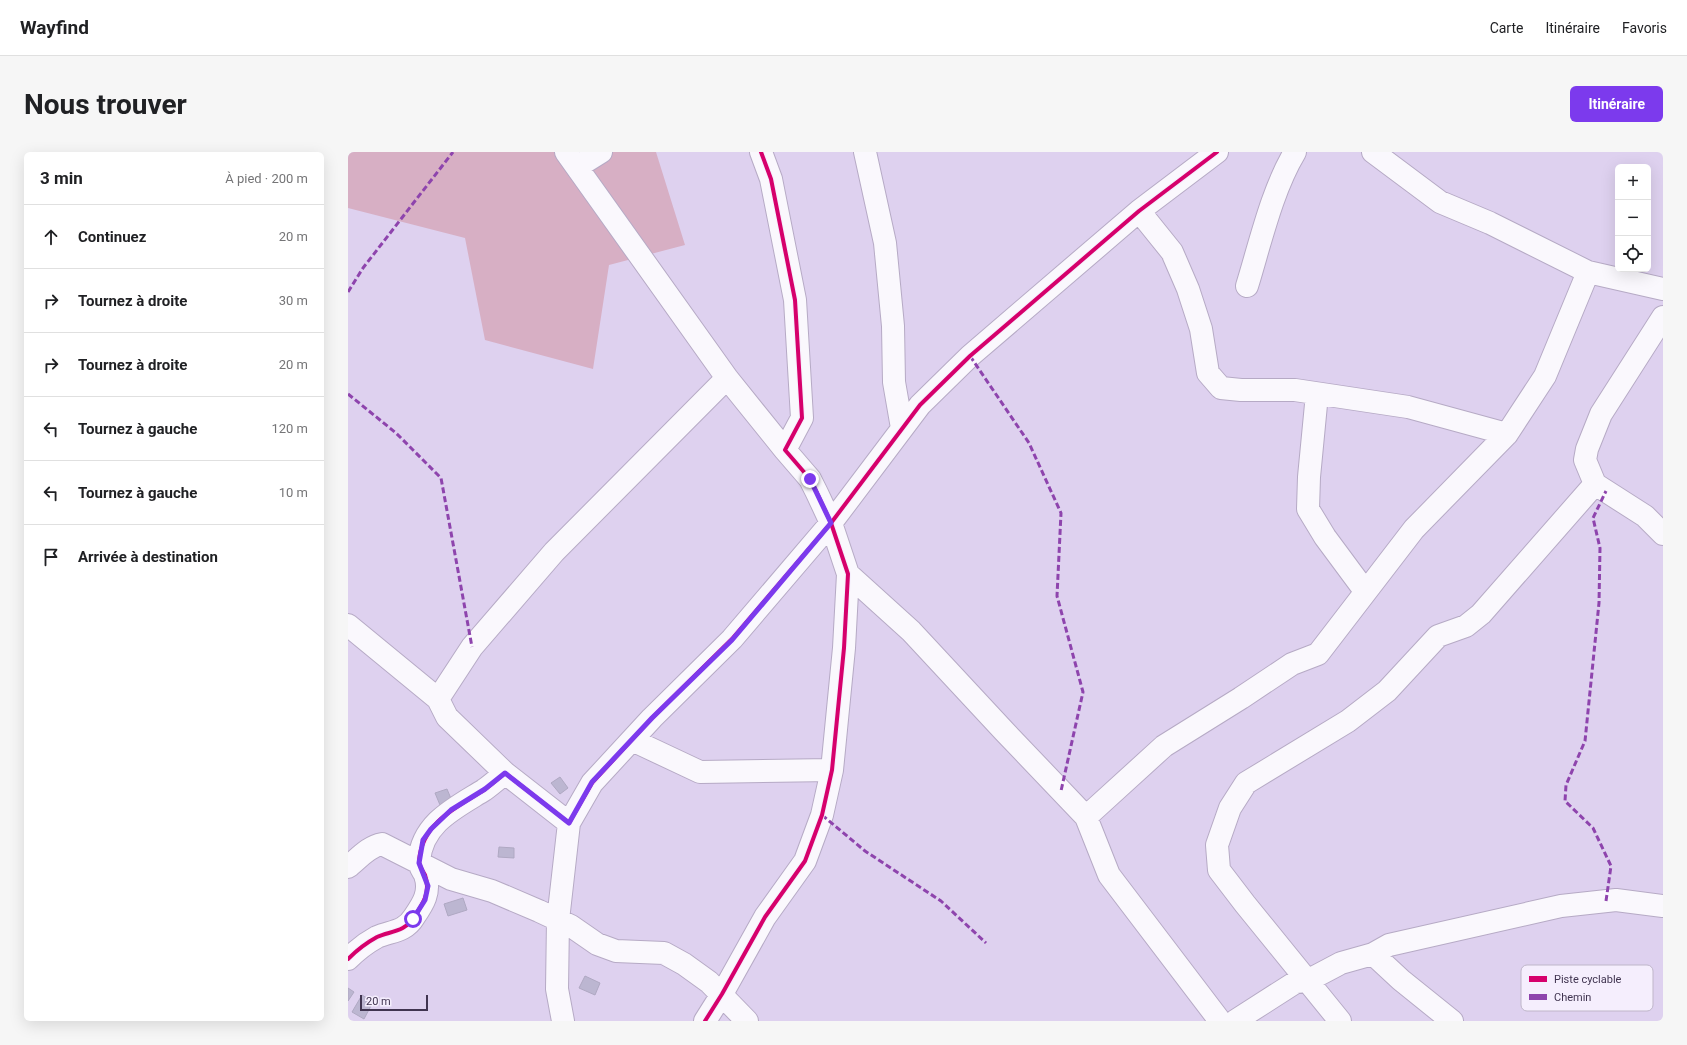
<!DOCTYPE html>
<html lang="fr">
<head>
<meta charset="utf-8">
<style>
	:root { --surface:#fff; --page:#f6f6f6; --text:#202124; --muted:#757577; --line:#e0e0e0; --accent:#7c3aed }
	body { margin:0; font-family:Roboto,sans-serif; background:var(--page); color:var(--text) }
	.controls { position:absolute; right:12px; top:12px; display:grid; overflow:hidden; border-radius:6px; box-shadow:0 4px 16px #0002 }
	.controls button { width:36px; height:36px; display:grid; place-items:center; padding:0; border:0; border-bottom:1px solid var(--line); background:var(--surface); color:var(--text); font:20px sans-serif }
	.scale { position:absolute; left:12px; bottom:10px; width:68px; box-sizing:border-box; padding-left:4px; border:2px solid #403450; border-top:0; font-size:11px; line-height:14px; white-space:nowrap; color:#403450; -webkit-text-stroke:3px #f5eefd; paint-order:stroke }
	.stop { position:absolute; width:12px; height:12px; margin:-9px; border:3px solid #7c3aed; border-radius:50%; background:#fff }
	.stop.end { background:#7c3aed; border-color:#fff; box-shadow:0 1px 4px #0008 }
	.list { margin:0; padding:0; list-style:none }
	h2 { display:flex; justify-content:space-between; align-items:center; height:52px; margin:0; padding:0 16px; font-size:17px }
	h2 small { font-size:13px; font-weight:400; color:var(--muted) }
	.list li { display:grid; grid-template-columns:26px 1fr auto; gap:12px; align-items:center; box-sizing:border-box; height:64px; padding:0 16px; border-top:1px solid var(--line) }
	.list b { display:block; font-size:15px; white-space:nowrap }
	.list em { font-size:13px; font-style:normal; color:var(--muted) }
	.icon { flex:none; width:22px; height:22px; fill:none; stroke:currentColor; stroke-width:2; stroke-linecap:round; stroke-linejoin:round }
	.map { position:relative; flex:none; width:1315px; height:869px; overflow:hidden; border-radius:6px }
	header { display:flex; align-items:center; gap:24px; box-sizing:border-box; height:56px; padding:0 20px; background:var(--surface); border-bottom:1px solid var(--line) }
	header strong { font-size:19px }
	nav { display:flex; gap:22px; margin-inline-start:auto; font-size:14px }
	.intro { display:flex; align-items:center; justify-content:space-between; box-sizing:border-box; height:96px; padding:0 24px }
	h1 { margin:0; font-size:28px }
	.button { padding:10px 18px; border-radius:6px; background:var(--accent); color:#fff; font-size:14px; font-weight:700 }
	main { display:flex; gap:24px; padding:0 24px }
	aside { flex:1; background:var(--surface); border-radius:6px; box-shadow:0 4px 16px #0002 }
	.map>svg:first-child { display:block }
</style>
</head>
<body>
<header>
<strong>Wayfind</strong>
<nav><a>Carte</a><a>Itinéraire</a><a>Favoris</a></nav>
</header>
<div class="intro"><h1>Nous trouver</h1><a class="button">Itinéraire</a></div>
<main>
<aside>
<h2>3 min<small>À pied · 200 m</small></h2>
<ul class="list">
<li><svg class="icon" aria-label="ahead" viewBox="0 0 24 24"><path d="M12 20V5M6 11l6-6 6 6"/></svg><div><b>Continuez</b></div><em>20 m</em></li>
<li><svg class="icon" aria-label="right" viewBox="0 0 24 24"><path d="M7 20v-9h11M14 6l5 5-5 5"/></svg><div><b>Tournez à droite</b></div><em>30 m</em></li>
<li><svg class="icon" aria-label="right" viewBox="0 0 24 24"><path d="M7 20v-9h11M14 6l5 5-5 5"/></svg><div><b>Tournez à droite</b></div><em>20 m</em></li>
<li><svg class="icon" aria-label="left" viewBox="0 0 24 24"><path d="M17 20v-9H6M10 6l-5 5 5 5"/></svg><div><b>Tournez à gauche</b></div><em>120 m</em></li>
<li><svg class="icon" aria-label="left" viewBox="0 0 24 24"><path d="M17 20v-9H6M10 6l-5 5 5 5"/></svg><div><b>Tournez à gauche</b></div><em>10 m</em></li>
<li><svg class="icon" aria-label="arrive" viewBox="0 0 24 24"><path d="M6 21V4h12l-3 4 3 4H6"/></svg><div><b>Arrivée à destination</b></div></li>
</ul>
</aside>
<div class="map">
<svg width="1315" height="869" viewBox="0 0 1315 869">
	<rect width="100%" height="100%" fill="#ded1ef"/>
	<path fill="#d7afc4" d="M 0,0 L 308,0 L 337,93 L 261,113 L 245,217 L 137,188 L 117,86 L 0,56 Z"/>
	<path fill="#bcb6d1" stroke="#afa8c2" d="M 212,625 L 220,636 L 212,642 L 203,631 Z
		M 99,637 L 104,649 L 92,653 L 87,641 Z
		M 151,695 L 166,696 L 166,706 L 150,705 Z
		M 115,746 L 119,758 L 100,764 L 96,752 Z
		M 237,824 L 252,831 L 247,843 L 231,836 Z
		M 0,836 L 6,840 L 0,849 Z
		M 14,843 L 25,850 L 16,867 L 4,860 Z"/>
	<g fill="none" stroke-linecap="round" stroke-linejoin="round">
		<g stroke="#b6aac5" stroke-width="24">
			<path id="minor" d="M 218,0 L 379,226 L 437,298
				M 517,0 L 537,91 L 545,174 L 546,230 L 554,276
				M 1025,0 L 1092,50 L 1142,71 L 1240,120 L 1315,137
				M 229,15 L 253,0
				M 791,59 L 824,100 L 840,137 L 853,177 L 860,221 L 873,236 L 893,238 L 947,238 L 1060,255 L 1159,282
				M 899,134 C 912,92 924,38 947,0
				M 1315,165 L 1253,262 L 1239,297 L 1237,308 L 1247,332 L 1297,364 L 1315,382
				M 969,242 L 961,325 L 960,357 L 977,385 L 1017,439
				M 500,422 L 563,479 L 656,579 L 738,665 L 761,723 L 872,869
				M 0,473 L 90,547
				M 284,588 L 352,620 L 484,618
				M 157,621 L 99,565 L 90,547 L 124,495 L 206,400 L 379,226
				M 738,665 L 816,594 L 893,546 L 944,512 L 970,502 L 1066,377 L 1159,282 L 1197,224 L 1240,120
				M 0,715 C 10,707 21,694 34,692 L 103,727 L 144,739 L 191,759 L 223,774 L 249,792 L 268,799 L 316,801 L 336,812 L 361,830 L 399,869
				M 1025,802 L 1053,828 L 1104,869
				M 0,807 C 9,798 18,791 29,785 C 43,779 57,780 66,765 C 75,752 83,740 77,723 C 75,719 71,714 71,709 C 74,671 107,656 136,638 C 143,633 150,627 157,621 L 221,671 L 244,631 L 304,566 L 384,487 L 483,371 L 572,253 L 622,204 L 791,59 L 869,0
				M 215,869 L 209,837 L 210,768 L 221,671
				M 357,869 L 374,842 L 417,765 L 457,709 L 474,663 L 484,618 L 496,496 L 500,422 L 483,371 L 469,341 L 462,327 L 437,298 L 454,266 L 447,148 L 423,27 L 413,0
				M 887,869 L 948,830 L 959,829 L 993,811 L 1025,802 L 1041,793 L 1213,754 L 1268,748 L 1315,754
				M 992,869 L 897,752 L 871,718 L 869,693 L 882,656 L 898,631 L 1000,569 L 1039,539 L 1090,484 L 1118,474 L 1133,462 L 1247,332"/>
		</g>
		<use href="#minor" stroke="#faf8fd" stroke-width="22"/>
		<path stroke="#8e44ad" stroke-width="3" stroke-dasharray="6 3" stroke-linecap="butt" d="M 0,140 L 15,116 L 105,0
			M 622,204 L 681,291 L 713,361 L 709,444 L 735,540 L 713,639
			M 0,242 L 48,281 L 93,326 L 124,495
			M 474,663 L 517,699 L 593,749 L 638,791
			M 1258,749 L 1263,714 L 1245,676 L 1217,649 L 1218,633 L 1237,589 L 1251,451 L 1252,396 L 1245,366 L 1258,339"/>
		<g stroke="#f5eefd" stroke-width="6">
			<path id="cycleway" d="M 0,807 C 9,798 18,791 29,785 C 43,779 57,780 66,765 C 75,752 83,740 77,723 C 75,719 71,714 71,709 C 74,671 107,656 136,638 C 143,633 150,627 157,621 L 221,671 L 244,631 L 304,566 L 384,487 L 483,371 L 572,253 L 622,204 L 791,59 L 869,0
				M 357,869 L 374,842 L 417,765 L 457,709 L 474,663 L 484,618 L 496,496 L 500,422 L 483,371 L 469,341 L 462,327 L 437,298 L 454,266 L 447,148 L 423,27 L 413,0"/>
		</g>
		<use href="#cycleway" stroke="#d6006c" stroke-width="4"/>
	</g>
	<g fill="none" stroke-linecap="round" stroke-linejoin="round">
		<path stroke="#7c3aed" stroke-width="5" d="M 65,767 L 77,748 L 80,734 L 71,711 L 75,688 L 83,677 L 103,658 L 137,637 L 157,621 L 221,671 L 244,630 L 304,566 L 384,488 L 483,371 L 462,327"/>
	</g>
	<rect x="1173" y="813" width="132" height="46" rx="6" fill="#f5eefd" stroke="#bfb6c9" stroke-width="1"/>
	<rect x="1181" y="824" width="18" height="6" fill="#d6006c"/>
	<rect x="1181" y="842" width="18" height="6" fill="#8e44ad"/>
	<g font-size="11" fill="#403450">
		<text x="1206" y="831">Piste cyclable</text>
		<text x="1206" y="849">Chemin</text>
	</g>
</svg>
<div class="controls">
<button>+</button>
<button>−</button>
<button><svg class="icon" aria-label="locate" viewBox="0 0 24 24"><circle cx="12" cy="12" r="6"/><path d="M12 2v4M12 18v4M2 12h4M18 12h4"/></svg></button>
</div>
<div class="scale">20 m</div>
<div class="stop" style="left:65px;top:767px"></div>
<div class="stop end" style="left:462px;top:327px"></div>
</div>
</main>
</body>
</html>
